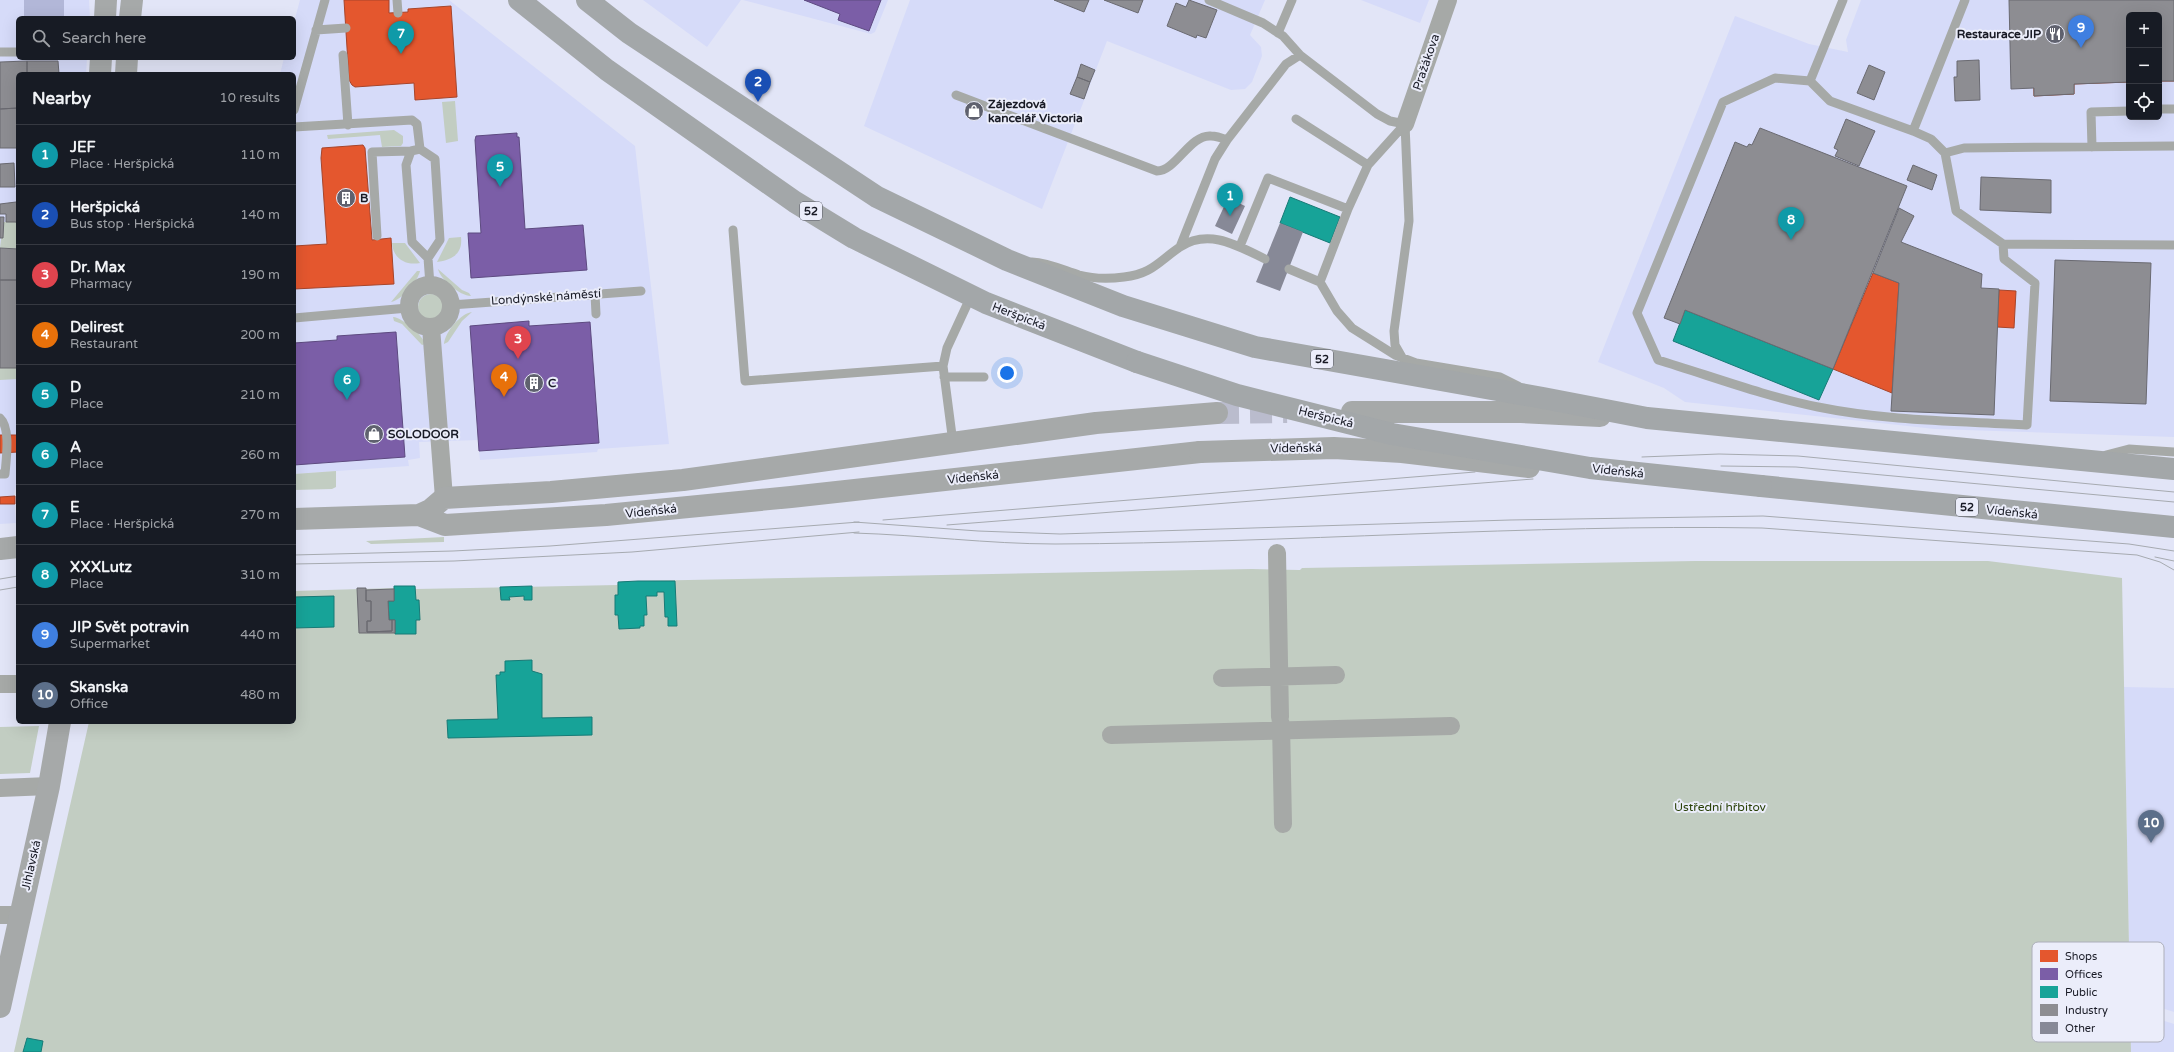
<!DOCTYPE html>
<html lang="en">
<head>
<meta charset="utf-8">
<style>
	:root { --surface:#171b24; --page:#20242c; --text:#f1f3f6; --muted:#9ea1a6; --line:#363941; --accent:#0b8043 }
	body { margin:0; font-family:"Varela Round",sans-serif; background:var(--page); color:var(--text) }
	.controls { position:absolute; right:12px; top:12px; display:grid; overflow:hidden; border-radius:6px; box-shadow:0 4px 16px #0002 }
	.controls button { width:36px; height:36px; display:grid; place-items:center; padding:0; border:0; border-bottom:1px solid var(--line); background:var(--surface); color:var(--text); font:20px sans-serif }
	.you { position:absolute; left:1007px; top:373px; width:14px; height:14px; margin:-10px; border:3px solid #fff; border-radius:50%; background:#1a73e8; box-shadow:0 0 0 6px #1a73e833 }
	.badge { display:grid; place-items:center; width:26px; height:26px; border-radius:50%; background:var(--accent); color:#fff; font-size:13px; font-weight:700 }
	.pin { position:absolute; translate:-50% -33px; filter:drop-shadow(0 1px 2px #0008) }
	.pin::after { content:''; position:absolute; top:21px; width:14px; height:12px; background:inherit; clip-path:polygon(0 0,100% 0,50% 100%) }
	.list { margin:0; padding:0; list-style:none }
	h2 { display:flex; justify-content:space-between; align-items:center; height:52px; margin:0; padding:0 16px; font-size:17px }
	h2 small { font-size:13px; font-weight:400; color:var(--muted) }
	.list li { display:grid; grid-template-columns:26px 1fr auto; gap:12px; align-items:center; box-sizing:border-box; height:60px; padding:0 16px; border-top:1px solid var(--line) }
	.list b { display:block; font-size:15px; white-space:nowrap }
	.list p { margin:0; font-size:13px; white-space:nowrap; color:var(--muted) }
	.list em { font-size:13px; font-style:normal; color:var(--muted) }
	.icon { flex:none; width:22px; height:22px; fill:none; stroke:currentColor; stroke-width:2; stroke-linecap:round; stroke-linejoin:round }
	.map { position:relative; flex:none; width:2174px; height:1052px; overflow:hidden }
	.search { position:absolute; background:var(--surface); box-shadow:0 4px 16px #0002; left:16px; top:16px; width:280px; height:44px; display:flex; align-items:center; gap:10px; box-sizing:border-box; padding:0 14px; border-radius:6px; color:var(--muted); font-size:15px }
	.panel { position:absolute; background:var(--surface); box-shadow:0 4px 16px #0002; left:16px; top:72px; width:280px; height:652px; border-radius:6px }
	.map>svg:first-child { display:block }
</style>
</head>
<body>
<div class="map">
<svg width="2174" height="1052" viewBox="0 0 2174 1052">
	<rect width="100%" height="100%" fill="#e2e5f7"/>
	<path fill="#d6dbf9" fill-rule="evenodd" d="M 0,0 L 89,0 L 90,18 L 18,18 L 18,58 L 87,58 L 86,74 L 18,74 L 18,477 L 14,494 L 16,523 L 0,524 Z
		M 300,0 L 449,0 L 635,146 L 669,444 L 598,449 L 597,452 L 480,460 L 478,440 L 419,442 L 420,458 L 408,460 L 409,466 L 294,474 L 294,74 L 280,74 L 284,58 L 294,58 L 294,22 Z
		M 643,0 L 741,0 L 707,47 Z
		M 743,0 L 888,0 L 875,32 L 871,34 Z
		M 910,0 L 1265,0 L 1250,35 L 1261,47 L 1262,56 L 1252,82 L 1245,89 L 1231,90 L 1107,41 L 1042,209 L 864,126 Z
		M 1361,0 L 1429,0 L 1420,23 Z
		M 1861,0 L 2174,0 L 2174,437 L 1935,429 L 1685,402 L 1664,388 L 1598,362 L 1735,16 L 1809,44 L 1848,52 L 1846,40 ZM 2129,15 L 2159,15 L 2159,117 L 2129,117 Z
		M 2124,687 L 2174,688 L 2174,1012 L 2130,998 Z
		M 2130,1010 L 2174,1024 L 2174,1052 L 2131,1052 Z"/>
	<path fill="#c2cdc2" d="M 455,101 L 458,141 L 446,143 L 442,102 Z
		M 394,130 L 403,136 L 403,143 L 401,146 L 382,147 L 380,135 L 328,139 L 327,135 Z
		M 3,222 L 16,222 L 18,249 L 0,248 Z
		M 461,237 C 463,254 452,260 437,262 L 449,238 Z
		M 392,243 L 405,243 L 420,263 C 405,266 393,258 392,243 Z
		M 438,269 L 462,290 L 469,293 L 471,296 C 460,296 440,279 438,269 Z
		M 417,271 L 420,271 C 418,281 402,300 391,302 Z
		M418 307a13 13 0 1 1 26 0a13 13 0 1 1-26 0Z
		M 472,312 L 462,321 L 448,342 L 444,344 C 445,332 461,313 472,312 Z
		M 393,317 C 403,318 423,335 425,344 L 422,345 L 402,324 L 394,321 Z
		M 0,368 L 18,368 L 18,379 L 0,380 Z
		M 336,471 L 336,487 L 332,489 L 294,490 L 294,474 Z
		M 444,537 L 444,542 L 371,544 L 366,541 Z
		M 1695,561 L 1988,561 L 2122,578 L 2131,1052 L 14,1052 L 89,722 L 294,722 L 294,591 L 394,588 L 394,586 L 415,586 L 416,589 L 617,585 L 618,582 L 638,581 L 1252,569 L 1300,570 L 1302,568 Z
		M 39,726 L 30,773 L 0,774 L 0,727 Z"/>
	<path fill="#b2b7d8" d="M 24,0 L 64,0 L 64,18 L 24,18 Z"/>
	<path fill="#e4572e" stroke="#a7452b" d="M 344,0 L 389,0 L 389,13 L 408,12 L 408,9 L 451,6 L 457,97 L 415,100 L 414,83 L 355,87 L 352,85 L 349,80 Z
		M 2032,0 L 2174,0 L 2174,81 L 2159,81 L 2159,15 L 2129,15 L 2129,82 L 2074,84 L 2074,94 L 2034,96 Z
		M 363,145 L 365,148 L 372,240 L 391,238 L 394,284 L 294,289 L 294,246 L 327,244 L 321,158 L 322,148 Z
		M 1873,273 L 1899,283 L 1892,393 L 1833,369 Z
		M 1999,290 L 2016,291 L 2014,328 L 1997,327 Z
		M 0,435 L 18,435 L 18,452 L 0,453 Z
		M 15,496 L 15,504 L 0,504 L 0,497 Z"/>
	<path fill="#7b5ea7" stroke="#5d4a80" d="M 804,0 L 881,0 L 869,31 L 838,20 L 840,14 Z
		M 517,133 L 517,137 L 519,137 L 525,229 L 583,225 L 587,270 L 471,278 L 468,233 L 481,233 L 475,140 L 476,136 Z
		M 529,321 L 529,326 L 590,322 L 599,443 L 479,451 L 470,326 Z
		M 396,332 L 405,457 L 294,465 L 294,343 L 337,340 L 337,336 Z"/>
	<path fill="#17a398" stroke="#177a76" d="M 1290,197 L 1340,217 L 1330,243 L 1280,223 Z
		M 1685,310 L 1833,369 L 1819,400 L 1673,341 Z
		M 638,581 L 675,581 L 677,626 L 668,626 L 668,617 L 665,617 L 664,592 L 657,592 L 657,596 L 646,596 L 647,615 L 644,615 L 644,626 L 640,626 L 640,628 L 619,629 L 618,615 L 615,615 L 615,595 L 618,595 L 618,582 Z
		M 394,586 L 415,586 L 416,600 L 419,600 L 420,620 L 416,620 L 416,634 L 395,634 L 395,620 L 389,620 L 388,601 L 394,601 Z
		M 532,586 L 532,600 L 524,600 L 524,596 L 509,597 L 510,600 L 501,600 L 500,587 Z
		M 334,596 L 334,627 L 294,628 L 294,597 Z
		M 532,660 L 532,671 L 542,674 L 542,718 L 592,717 L 592,735 L 448,738 L 447,720 L 498,719 L 496,675 L 500,675 L 500,672 L 505,672 L 505,661 Z
		M 27,1038 L 43,1041 L 41,1052 L 23,1052 Z"/>
	<path fill="#8d8d92" stroke="#6a6a71" d="M 1054,0 L 1089,0 L 1084,12 Z
		M 1104,0 L 1143,0 L 1138,13 Z
		M 1189,0 L 1217,10 L 1206,38 L 1197,35 L 1196,38 L 1167,26 L 1176,3 L 1186,7 Z
		M 2009,0 L 2174,0 L 2174,81 L 2159,81 L 2159,15 L 2129,15 L 2129,82 L 2074,84 L 2074,94 L 2034,96 L 2034,88 L 2011,89 Z
		M 1979,60 L 1980,100 L 1955,101 L 1954,77 L 1957,77 L 1957,61 Z
		M 27,61 L 27,74 L 18,74 L 18,108 L 0,109 L 0,62 Z
		M 27,61 L 58,61 L 59,74 L 27,74 Z
		M 1081,64 L 1095,70 L 1090,82 L 1077,77 Z
		M 1869,65 L 1885,72 L 1874,100 L 1857,93 Z
		M 1077,77 L 1090,82 L 1084,99 L 1070,94 Z
		M 18,108 L 18,148 L 0,148 L 0,109 Z
		M 1846,119 L 1875,131 L 1859,166 L 1835,156 L 1838,150 L 1834,148 Z
		M 1760,128 L 1907,186 L 1833,369 L 1685,310 L 1680,324 L 1664,318 L 1735,142 L 1747,147 L 1749,144 L 1752,145 Z
		M 14,163 L 15,187 L 0,187 L 0,164 Z
		M 1913,165 L 1937,175 L 1932,190 L 1907,180 Z
		M 1981,177 L 2051,180 L 2051,213 L 1980,210 Z
		M 16,202 L 18,202 L 18,225 L 16,222 L 6,222 L 6,214 L 0,214 L 0,204 Z
		M 1899,208 L 1914,216 L 1901,242 L 1982,274 L 1981,288 L 1999,289 L 1994,415 L 1891,411 L 1899,283 L 1873,273 Z
		M 0,217 L 4,217 L 3,238 L 0,238 Z
		M 0,248 L 18,249 L 18,280 L 0,280 Z
		M 2055,260 L 2151,263 L 2146,404 L 2050,401 Z
		M 0,280 L 18,280 L 18,368 L 0,368 Z
		M 357,588 L 366,588 L 366,601 L 371,601 L 371,621 L 367,621 L 367,632 L 392,631 L 392,620 L 395,620 L 395,633 L 359,633 Z
		M 394,589 L 394,601 L 388,601 L 389,620 L 392,620 L 392,631 L 367,632 L 367,621 L 371,621 L 371,601 L 366,601 L 366,590 Z"/>
	<path fill="#878997" d="M 1228,198 L 1245,206 L 1232,234 L 1215,226 Z
		M 1280,223 L 1303,232 L 1280,291 L 1256,282 Z"/>
	<g fill="none" stroke-linecap="round" stroke-linejoin="round">
		<path stroke="#babccd" stroke-width="22" stroke-dasharray="22 11" stroke-linecap="butt" d="M 1217,413 L 1287,412"/>
		<path stroke="#a6a9a7" stroke-width="9" d="M 397,0 L 398,13
			M 1209,0 L 1263,23 L 1283,36 L 1300,55 L 1377,114 L 1390,121 L 1405,124
			M 316,30 L 346,28
			M 1278,33 L 1292,0
			M 0,52 L 18,52
			M 343,55 L 348,125
			M 1810,81 L 1843,0
			M 956,95 L 1157,171 C 1176,171 1190,134 1211,136 C 1216,136 1222,138 1227,140
			M 2159,109 L 2174,109
			M 294,110 L 325,0
			M 1296,119 L 1368,165
			M 294,127 L 412,120 L 417,124 L 420,149
			M 1913,131 L 1965,0
			M 2092,147 L 2091,112 L 2129,111
			M 1945,153 L 1964,148 L 2174,146
			M 1348,209 L 1368,165 L 1405,124
			M 733,230 L 745,381 L 943,366 L 947,348 L 971,296
			M 377,236 L 372,152 L 411,151
			M 2003,244 L 2004,259 L 2035,283 L 2027,425 C 1958,421 1886,421 1818,407 C 1764,396 1711,376 1658,360 L 1637,313 L 1723,102 L 1775,78 L 1810,81 L 1830,101 L 1913,131 L 1931,139 L 1945,153 L 1956,211 L 2003,244 L 2174,245
			M 1240,246 L 1268,178 L 1348,209 L 1320,282
			M 1180,247 L 1215,159 L 1227,140 L 1286,64 L 1300,55
			M 428,258 L 440,240 L 435,159 L 420,149 L 411,151 L 406,165 L 412,242 L 428,258 L 430,285
			M 1032,262 C 1049,263 1063,270 1079,275 C 1094,279 1109,279 1124,277 C 1152,274 1159,261 1180,247 C 1209,228 1238,246 1265,259
			M 1289,269 L 1320,282 L 1337,311 L 1352,328 L 1395,355 L 1416,363 L 1500,377 L 1518,386
			M 595,294 L 596,314
			M 451,305 L 641,291
			M 294,318 L 408,308
			M 1403,359 L 1395,345 L 1394,331 L 1409,221 L 1405,124
			M 943,366 L 953,443
			M 944,377 L 984,377
			M 0,418 C 11,428 6,460 5,474 L 0,474
			M 2106,455 L 2129,449 L 2174,452"/>
		<path stroke="#a6a9a7" stroke-width="18" d="M 1405,124 L 1448,0
			M409 306a21 21 0 1 1 42 0a21 21 0 1 1-42 0Z
			M 431,327 L 444,498
			M 1277,553 L 1280,717
			M 1222,678 L 1336,675
			M 0,684 L 18,684
			M 1281,724 L 1283,824
			M 1111,735 L 1451,726
			M 0,788 L 49,786
			M 0,915 L 20,915"/>
		<path stroke="#a6a9a9" stroke-width="22" d="M 105,18 L 106,0
			M 130,18 L 132,0
			M 100,74 L 101,58
			M 126,74 L 127,58
			M 1352,412 L 1521,412 L 1600,416
			M 419,515 L 430,510 L 444,498 L 551,492 L 683,480 L 1096,423 L 1217,413
			M 294,519 L 419,515 L 445,525 L 606,515 L 791,497 L 1200,452
			M 0,549 L 18,547
			M 0,1007 L 49,786 L 60,722"/>
		<path stroke="#a3a7a9" stroke-width="22" d="M 519,0 L 607,70 L 795,202 L 854,238 L 986,303 L 1137,362
			M 587,0 L 629,33 L 877,197 L 1007,260 L 1123,306 L 1255,347 L 1543,398 L 1647,418 L 2174,469
			M 1761,486 L 2174,527"/>
		<path stroke="#a6aab0" stroke-width="1" d="M 1642,457 L 1719,454 L 1798,456 L 2174,492
			M 1721,466 L 1796,467 L 2174,502
			M 883,520 L 1475,472
			M 854,522 L 978,531 L 1060,534 L 1510,520 L 1763,516 L 2129,544 L 2174,551
			M 947,525 L 1533,479
			M 854,533 C 921,535 988,544 1055,544 C 1291,543 1527,524 1762,528 L 2137,555 L 2160,562 L 2174,570
			M 294,555 L 453,551 L 550,546 L 859,522
			M 2155,557 L 2174,561
			M 294,564 L 454,561 L 632,552 L 859,532
			M 0,579 L 18,576
			M 0,590 L 18,587"/>
		<path stroke="#a6a9a9" stroke-width="22" d="M 1200,452 L 1334,448 L 1402,452 L 1529,467"/>
		<path stroke="#a3a7a9" stroke-width="22" d="M 1137,362 L 1237,395 L 1392,434 L 1590,468 L 1761,486"/>
	</g>
	<defs>
		<g id="restaurant-disc" transform="scale(1)"><circle r="9.5" fill="#5f616e" stroke="#ebedfa"/><path d="M-5-6h1v4h1v-4h1v4h1v-4h1v5L-1.5 .5V6h-2V.5L-5-1ZM5-6V6H3V1.5H1.5Q1.5-4 5-6Z" fill="#fff"/></g>
		<g id="shop-disc" transform="scale(1)"><circle r="9.5" fill="#5f616e" stroke="#ebedfa"/><path d="M-5-2.5h2.3a2.7 3.5 0 0 1 5.4 0H5L5.5 6h-11ZM-1.5-2.5h3a1.5 2.3 0 0 0-3 0Z" fill="#fff"/></g>
		<g id="building-disc" transform="scale(1)"><circle r="9.5" fill="#5f616e" stroke="#ebedfa"/><path d="M-4-6H4V6H1V3H-1V6H-4ZM-2.5-4.3h1.7v1.8h-1.7ZM.8-4.3h1.7v1.8H.8ZM-2.5-1h1.7V.8h-1.7ZM.8-1h1.7V.8H.8Z" fill="#fff"/></g>
	</defs>
	<g fill-rule="evenodd">
		<use href="#restaurant-disc" x="2055" y="34"/>
		<use href="#shop-disc" x="974" y="111"/>
		<use href="#building-disc" x="346" y="198"/>
		<use href="#building-disc" x="534" y="383"/>
		<use href="#shop-disc" x="374" y="434"/>
	</g>
	<g text-anchor="middle" stroke-width="4" stroke-linejoin="round" paint-order="stroke">
		<g fill="#ebedfa" stroke="#575965" stroke-width="1">
			<rect x="800" y="202" width="22" height="18" rx="3"/>
			<rect x="1311" y="350" width="22" height="18" rx="3"/>
			<rect x="1956" y="498" width="22" height="18" rx="3"/>
		</g>
		<g font-size="11" font-weight="bold" fill="#181a25">
			<text x="811" y="215">52</text>
			<text x="1322" y="363">52</text>
			<text x="1967" y="511">52</text>
		</g>
		<g font-size="12" font-weight="bold" fill="#181a25" stroke="#ebedfa" text-anchor="start">
			<text x="2041" y="38" text-anchor="end">Restaurace JIP</text>
			<text x="988" y="108">Zájezdová<tspan x="988" dy="14">kancelář Victoria</tspan></text>
			<text x="360" y="202">B</text>
			<text x="548" y="387">C</text>
			<text x="388" y="438">SOLODOOR</text>
		</g>
		<g font-size="12" fill="#181a25" stroke="#ebedfa">
			<text transform="translate(1426 62) rotate(-71)" y="4">Pražákova</text>
			<text transform="translate(546 297) rotate(-4)" y="4">Londýnské náměstí</text>
			<text transform="translate(1019 316) rotate(21)" y="4">Heršpická</text>
			<text transform="translate(1326 417) rotate(14)" y="4">Heršpická</text>
			<text transform="translate(1296 448) rotate(-1)" y="4">Vídeňská</text>
			<text transform="translate(1618 471) rotate(6)" y="4">Vídeňská</text>
			<text transform="translate(973 477) rotate(-6)" y="4">Vídeňská</text>
			<text transform="translate(651 511) rotate(-6)" y="4">Vídeňská</text>
			<text transform="translate(2012 512) rotate(6)" y="4">Vídeňská</text>
			<text transform="translate(31 865) rotate(-77)" y="4">Jihlavská</text>
		</g>
		<g font-size="12" fill="#284006" stroke="#ebedfa">
			<text x="1720" y="811">Ústřední hřbitov</text>
		</g>
	</g>
	<rect x="2032" y="942" width="132" height="100" rx="6" fill="#ebedfa" stroke="#acaeba" stroke-width="1"/>
	<rect x="2040" y="950" width="18" height="12" fill="#e4572e"/>
	<rect x="2040" y="968" width="18" height="12" fill="#7b5ea7"/>
	<rect x="2040" y="986" width="18" height="12" fill="#17a398"/>
	<rect x="2040" y="1004" width="18" height="12" fill="#8d8d92"/>
	<rect x="2040" y="1022" width="18" height="12" fill="#878997"/>
	<g font-size="11" fill="#181a25">
		<text x="2065" y="960">Shops</text>
		<text x="2065" y="978">Offices</text>
		<text x="2065" y="996">Public</text>
		<text x="2065" y="1014">Industry</text>
		<text x="2065" y="1032">Other</text>
	</g>
</svg>
<div class="controls">
<button>+</button>
<button>−</button>
<button><svg class="icon" aria-label="locate" viewBox="0 0 24 24"><circle cx="12" cy="12" r="6"/><path d="M12 2v4M12 18v4M2 12h4M18 12h4"/></svg></button>
</div>
<div class="you"></div>
<div class="pin badge" style="left:1230px;top:216px;background:#0f9aa8">1</div>
<div class="pin badge" style="left:758px;top:102px;background:#1a4fb4">2</div>
<div class="pin badge" style="left:518px;top:359px;background:#e0444e">3</div>
<div class="pin badge" style="left:504px;top:397px;background:#e8710a">4</div>
<div class="pin badge" style="left:500px;top:187px;background:#0f9aa8">5</div>
<div class="pin badge" style="left:347px;top:400px;background:#0f9aa8">6</div>
<div class="pin badge" style="left:401px;top:54px;background:#0f9aa8">7</div>
<div class="pin badge" style="left:1791px;top:240px;background:#0f9aa8">8</div>
<div class="pin badge" style="left:2081px;top:48px;background:#3f7fe0">9</div>
<div class="pin badge" style="left:2151px;top:843px;background:#5c6f8a">10</div>
<div class="search"><svg class="icon" aria-label="search" viewBox="0 0 24 24"><circle cx="10" cy="10" r="6"/><path d="M15 15l6 6"/></svg>Search here</div>
<section class="panel">
<h2>Nearby<small>10 results</small></h2>
<ul class="list">
<li><span class="badge" style="background:#0f9aa8">1</span><div><b>JEF</b><p>Place · Heršpická</p></div><em>110 m</em></li>
<li><span class="badge" style="background:#1a4fb4">2</span><div><b>Heršpická</b><p>Bus stop · Heršpická</p></div><em>140 m</em></li>
<li><span class="badge" style="background:#e0444e">3</span><div><b>Dr. Max</b><p>Pharmacy</p></div><em>190 m</em></li>
<li><span class="badge" style="background:#e8710a">4</span><div><b>Delirest</b><p>Restaurant</p></div><em>200 m</em></li>
<li><span class="badge" style="background:#0f9aa8">5</span><div><b>D</b><p>Place</p></div><em>210 m</em></li>
<li><span class="badge" style="background:#0f9aa8">6</span><div><b>A</b><p>Place</p></div><em>260 m</em></li>
<li><span class="badge" style="background:#0f9aa8">7</span><div><b>E</b><p>Place · Heršpická</p></div><em>270 m</em></li>
<li><span class="badge" style="background:#0f9aa8">8</span><div><b>XXXLutz</b><p>Place</p></div><em>310 m</em></li>
<li><span class="badge" style="background:#3f7fe0">9</span><div><b>JIP Svět potravin</b><p>Supermarket</p></div><em>440 m</em></li>
<li><span class="badge" style="background:#5c6f8a">10</span><div><b>Skanska</b><p>Office</p></div><em>480 m</em></li>
</ul>
</section>
</div>
</body>
</html>
